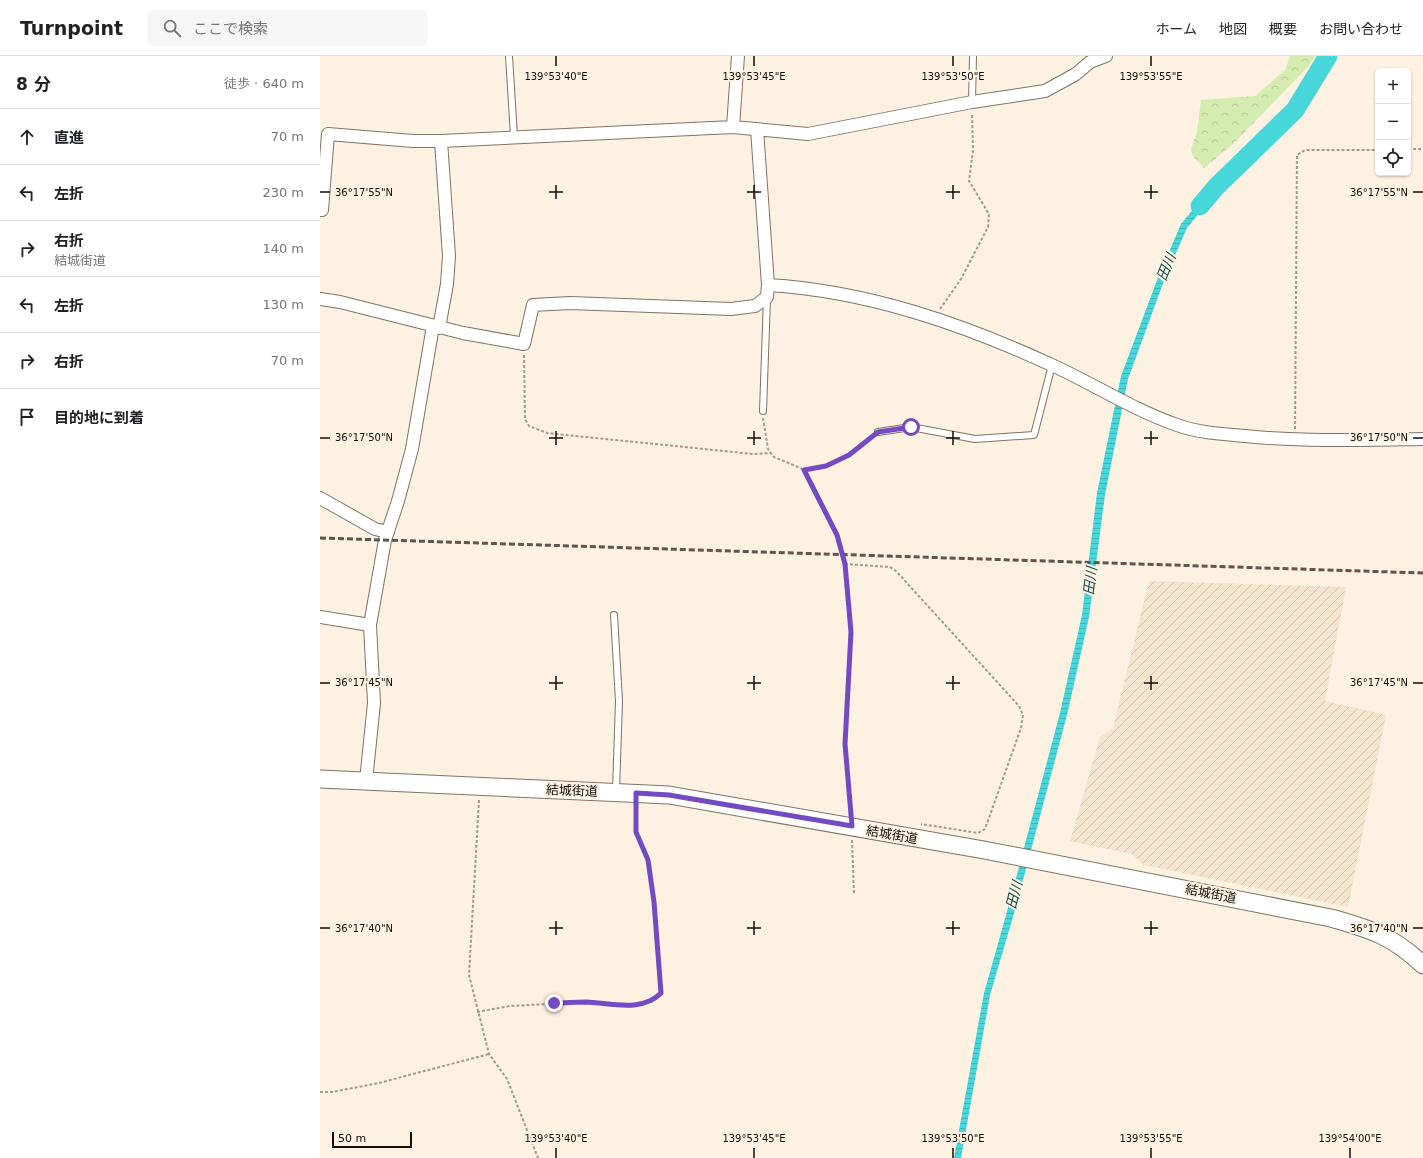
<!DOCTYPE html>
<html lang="ja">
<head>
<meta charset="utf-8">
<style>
	:root { --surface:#fff; --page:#f6f6f6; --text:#202124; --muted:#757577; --line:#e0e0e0 }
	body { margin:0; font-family:"DejaVu Sans","Noto Sans JP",sans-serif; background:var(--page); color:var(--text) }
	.controls { position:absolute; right:12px; top:12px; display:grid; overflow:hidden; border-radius:6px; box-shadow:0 1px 3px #0004 }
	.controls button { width:36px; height:36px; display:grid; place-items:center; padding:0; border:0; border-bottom:1px solid var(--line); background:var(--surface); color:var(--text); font:20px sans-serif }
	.scale { position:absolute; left:12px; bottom:10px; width:80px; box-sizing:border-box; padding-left:4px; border:2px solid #110d08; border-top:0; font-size:11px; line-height:14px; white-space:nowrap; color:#110d08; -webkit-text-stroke:3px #fdf1e1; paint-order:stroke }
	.stop { position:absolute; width:12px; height:12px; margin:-9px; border:3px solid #734ac2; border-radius:50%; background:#fff }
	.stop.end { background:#734ac2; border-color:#fff; box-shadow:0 1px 4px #0008 }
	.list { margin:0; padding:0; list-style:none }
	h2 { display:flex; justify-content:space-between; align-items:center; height:52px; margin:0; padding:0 16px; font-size:17px }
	h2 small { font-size:13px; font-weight:400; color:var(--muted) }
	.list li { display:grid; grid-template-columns:26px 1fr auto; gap:12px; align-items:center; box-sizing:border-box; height:56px; padding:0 16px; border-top:1px solid var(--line) }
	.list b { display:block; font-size:15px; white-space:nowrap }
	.list p { margin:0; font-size:13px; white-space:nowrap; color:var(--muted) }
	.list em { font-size:13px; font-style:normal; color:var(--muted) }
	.icon { flex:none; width:22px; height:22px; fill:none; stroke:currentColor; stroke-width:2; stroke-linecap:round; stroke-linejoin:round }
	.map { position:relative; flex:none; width:1103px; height:1102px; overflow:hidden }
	header { display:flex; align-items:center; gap:24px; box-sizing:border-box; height:56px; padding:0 20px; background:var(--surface); border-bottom:1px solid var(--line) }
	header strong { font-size:19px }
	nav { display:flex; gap:22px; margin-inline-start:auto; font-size:14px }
	.search { width:280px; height:36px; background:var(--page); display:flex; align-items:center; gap:10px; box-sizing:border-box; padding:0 14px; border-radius:6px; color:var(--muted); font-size:15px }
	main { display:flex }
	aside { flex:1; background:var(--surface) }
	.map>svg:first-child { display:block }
</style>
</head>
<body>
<header>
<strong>Turnpoint</strong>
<div class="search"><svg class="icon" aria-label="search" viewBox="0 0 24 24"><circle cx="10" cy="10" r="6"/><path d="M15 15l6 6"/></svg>ここで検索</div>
<nav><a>ホーム</a><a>地図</a><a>概要</a><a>お問い合わせ</a></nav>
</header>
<main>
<aside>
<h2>8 分<small>徒歩 · 640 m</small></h2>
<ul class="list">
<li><svg class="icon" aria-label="ahead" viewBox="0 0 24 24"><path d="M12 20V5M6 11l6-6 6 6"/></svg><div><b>直進</b></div><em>70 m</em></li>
<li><svg class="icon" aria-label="left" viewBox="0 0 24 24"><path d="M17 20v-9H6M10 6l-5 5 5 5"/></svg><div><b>左折</b></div><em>230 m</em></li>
<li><svg class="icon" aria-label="right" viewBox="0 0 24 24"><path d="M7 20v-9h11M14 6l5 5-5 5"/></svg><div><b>右折</b><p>結城街道</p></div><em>140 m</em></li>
<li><svg class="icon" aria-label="left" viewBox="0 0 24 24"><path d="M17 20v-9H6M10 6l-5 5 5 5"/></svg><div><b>左折</b></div><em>130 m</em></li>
<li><svg class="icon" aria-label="right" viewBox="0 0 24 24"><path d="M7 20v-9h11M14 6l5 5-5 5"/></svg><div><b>右折</b></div><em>70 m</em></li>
<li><svg class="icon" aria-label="arrive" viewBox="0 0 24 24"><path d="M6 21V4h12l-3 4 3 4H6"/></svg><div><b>目的地に到着</b></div></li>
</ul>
</aside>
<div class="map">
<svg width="1103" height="1102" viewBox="0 0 1103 1102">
	<defs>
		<pattern id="industrial-furrows" width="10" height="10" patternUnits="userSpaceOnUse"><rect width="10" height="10" fill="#f4e4cd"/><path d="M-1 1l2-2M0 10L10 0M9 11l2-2" fill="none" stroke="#d0c2af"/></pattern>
		<pattern id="forest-crowns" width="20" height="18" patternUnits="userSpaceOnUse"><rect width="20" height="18" fill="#d5ecb0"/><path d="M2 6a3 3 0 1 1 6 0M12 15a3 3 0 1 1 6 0" fill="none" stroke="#b6c996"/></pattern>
		<pattern id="water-rules" width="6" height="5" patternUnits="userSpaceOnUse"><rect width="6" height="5" fill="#47d7da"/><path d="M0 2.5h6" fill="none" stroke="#3db7ba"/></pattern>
	</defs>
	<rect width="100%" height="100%" fill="#fdf1e1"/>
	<path fill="url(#industrial-furrows)" d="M 829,525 L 1026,531 L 1005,645 L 1066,659 L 1028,851 L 824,809 L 812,798 L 750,785 L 780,681 L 793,672 Z"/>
	<path fill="url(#forest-crowns)" d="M 970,0 L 995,0 L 987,12 L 913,88 L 884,112 L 873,100 L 871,93 L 877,76 L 881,44 L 935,40 L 965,14 Z"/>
	<path fill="url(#water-rules)" d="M 894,128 L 899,133 L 867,172 L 845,222 L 808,323 L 785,439 L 769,561 L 747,659 L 695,854 L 670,939 L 641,1102 L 634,1102 L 664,937 L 688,852 L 740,657 L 762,559 L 777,437 L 801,320 L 839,219 L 861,168 Z"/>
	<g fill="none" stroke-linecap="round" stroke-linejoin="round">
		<path stroke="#47d7da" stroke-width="19" d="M 880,150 L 896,131 L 975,54 L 1008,0"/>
		<g stroke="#7d7365" stroke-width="8">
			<path id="lane" d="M 189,0 L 194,80
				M 652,46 L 653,0
				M 443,355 L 447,242
				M 558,376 L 591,371 L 655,383 L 714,379 L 732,309
				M 294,559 L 299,645 L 296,735"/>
		</g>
		<g stroke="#7d7365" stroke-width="14">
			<path id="street" d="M 413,71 L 418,0
				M 0,154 L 2,154 L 8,78 L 93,85 L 121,85 L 413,71 L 488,78 L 652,46 L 725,35 L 756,18 L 770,6 L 786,0
				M 448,229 C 548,235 643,268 734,310 C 775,329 814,354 857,369 C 879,377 902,378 925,380 C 985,386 1043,384 1103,383
				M 0,243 L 20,246 L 143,277 L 204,288 L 213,249 L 250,247 L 411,253 L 435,250 L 447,241 L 448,229 L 437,73
				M 119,272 L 127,228 L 129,200 L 121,85
				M 0,442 L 55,473 L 68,476
				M 0,561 L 50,569
				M 46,725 L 54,647 L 50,569 L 65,484 L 78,445 L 92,393 L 113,270"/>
		</g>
		<g stroke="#7d7365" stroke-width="19">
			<path id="secondary" d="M 0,723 L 349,739 L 664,794 L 1011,862 C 1050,873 1073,880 1103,909"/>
		</g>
		<path stroke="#a39a8e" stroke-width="2" stroke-dasharray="3 2" stroke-linecap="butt" d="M 1088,93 L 1103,93
			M 620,253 L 641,223 L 668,171 L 669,158 L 649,125 L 653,94 L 652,57
			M 204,299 L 205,363 L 209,370 L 227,377 L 433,398 L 451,397
			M 443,362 L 448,393 L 454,401 L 485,414 L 506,410 L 529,399 L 553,380
			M 975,373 L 977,99 L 985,94 L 1058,94
			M 485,414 L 517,479 L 525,508 L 531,576 L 525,688 L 531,757
			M 525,508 L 570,511 L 576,515 L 699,650 L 703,659 L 701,672 L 665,773 L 658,777 L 601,768
			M 159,744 L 149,919 L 169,998 L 187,1023 L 218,1102
			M 532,784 L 534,838
			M 157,956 L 190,950 L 264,946 L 315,950 L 333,945 L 341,937 L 334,846 L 328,804 L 316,776 L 316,750
			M 0,1036 L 12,1036 L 59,1027 L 169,998"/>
		<use href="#lane" stroke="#fff" stroke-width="6"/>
		<use href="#street" stroke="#fff" stroke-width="12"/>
		<use href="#secondary" stroke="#fff" stroke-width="17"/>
		<path stroke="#5d564e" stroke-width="3" stroke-dasharray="6 3" stroke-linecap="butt" d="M 0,482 L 1103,517"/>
	</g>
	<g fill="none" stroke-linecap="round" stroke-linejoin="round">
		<path stroke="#734ac2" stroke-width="5" d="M 234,947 C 245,947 255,946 266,946 C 291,947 321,957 341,937 L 334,846 L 328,804 L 316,776 L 316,737 L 349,739 L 532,770 L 525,688 L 531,576 L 525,508 L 517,479 L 484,414 L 506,410 L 529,399 L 558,376 L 591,371"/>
	</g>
	<path fill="none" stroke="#110d08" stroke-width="1.5" d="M 236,0 L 236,10M 434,0 L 434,10M 633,0 L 633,10M 831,0 L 831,10M 236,129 L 236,143M 434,129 L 434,143M 633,129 L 633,143M 831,129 L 831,143M 0,136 L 10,136M 229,136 L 243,136M 427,136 L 441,136M 626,136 L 640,136M 824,136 L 838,136M 1093,136 L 1103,136M 236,375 L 236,389M 434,375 L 434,389M 633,375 L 633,389M 831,375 L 831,389M 0,382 L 10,382M 229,382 L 243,382M 427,382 L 441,382M 626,382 L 640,382M 824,382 L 838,382M 1093,382 L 1103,382M 236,620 L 236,634M 434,620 L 434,634M 633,620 L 633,634M 831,620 L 831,634M 0,627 L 10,627M 229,627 L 243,627M 427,627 L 441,627M 626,627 L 640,627M 824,627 L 838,627M 1093,627 L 1103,627M 236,865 L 236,879M 434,865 L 434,879M 633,865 L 633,879M 831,865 L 831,879M 0,872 L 10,872M 229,872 L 243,872M 427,872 L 441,872M 626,872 L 640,872M 824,872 L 838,872M 1093,872 L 1103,872M 236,1092 L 236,1102M 434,1092 L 434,1102M 633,1092 L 633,1102M 831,1092 L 831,1102M 1030,1092 L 1030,1102"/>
	<g text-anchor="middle" stroke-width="4" stroke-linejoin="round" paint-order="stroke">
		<g font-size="13" fill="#110d08" stroke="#fdf1e1">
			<text transform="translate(252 734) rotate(2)" y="5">結城街道</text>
			<text transform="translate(572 778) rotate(10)" y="5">結城街道</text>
			<text transform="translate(891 837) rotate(11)" y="5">結城街道</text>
		</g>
		<g font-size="14" font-style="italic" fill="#0c4c4d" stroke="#fdf1e1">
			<text transform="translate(846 211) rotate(-67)" y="5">田川</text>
			<text transform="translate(770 525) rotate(-83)" y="5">田川</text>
			<text transform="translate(694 839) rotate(-75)" y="5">田川</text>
		</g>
	</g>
	<g font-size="10" text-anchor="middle" fill="#110d08" stroke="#fdf1e1" stroke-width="4" stroke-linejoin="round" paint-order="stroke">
		<text x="236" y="24">139°53'40"E</text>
		<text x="434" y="24">139°53'45"E</text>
		<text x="633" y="24">139°53'50"E</text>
		<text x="831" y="24">139°53'55"E</text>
		<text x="44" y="140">36°17'55"N</text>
		<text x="1059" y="140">36°17'55"N</text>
		<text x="44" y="385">36°17'50"N</text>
		<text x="1059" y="385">36°17'50"N</text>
		<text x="44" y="630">36°17'45"N</text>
		<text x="1059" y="630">36°17'45"N</text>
		<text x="44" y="876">36°17'40"N</text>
		<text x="1059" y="876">36°17'40"N</text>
		<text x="236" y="1086">139°53'40"E</text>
		<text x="434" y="1086">139°53'45"E</text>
		<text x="633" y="1086">139°53'50"E</text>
		<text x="831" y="1086">139°53'55"E</text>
		<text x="1030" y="1086">139°54'00"E</text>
	</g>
</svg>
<div class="controls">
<button>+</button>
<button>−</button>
<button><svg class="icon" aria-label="locate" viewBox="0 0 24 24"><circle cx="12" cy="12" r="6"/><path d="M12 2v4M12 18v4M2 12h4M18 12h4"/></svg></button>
</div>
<div class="scale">50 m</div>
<div class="stop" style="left:591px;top:371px"></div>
<div class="stop end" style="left:234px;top:947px"></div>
</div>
</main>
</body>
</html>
